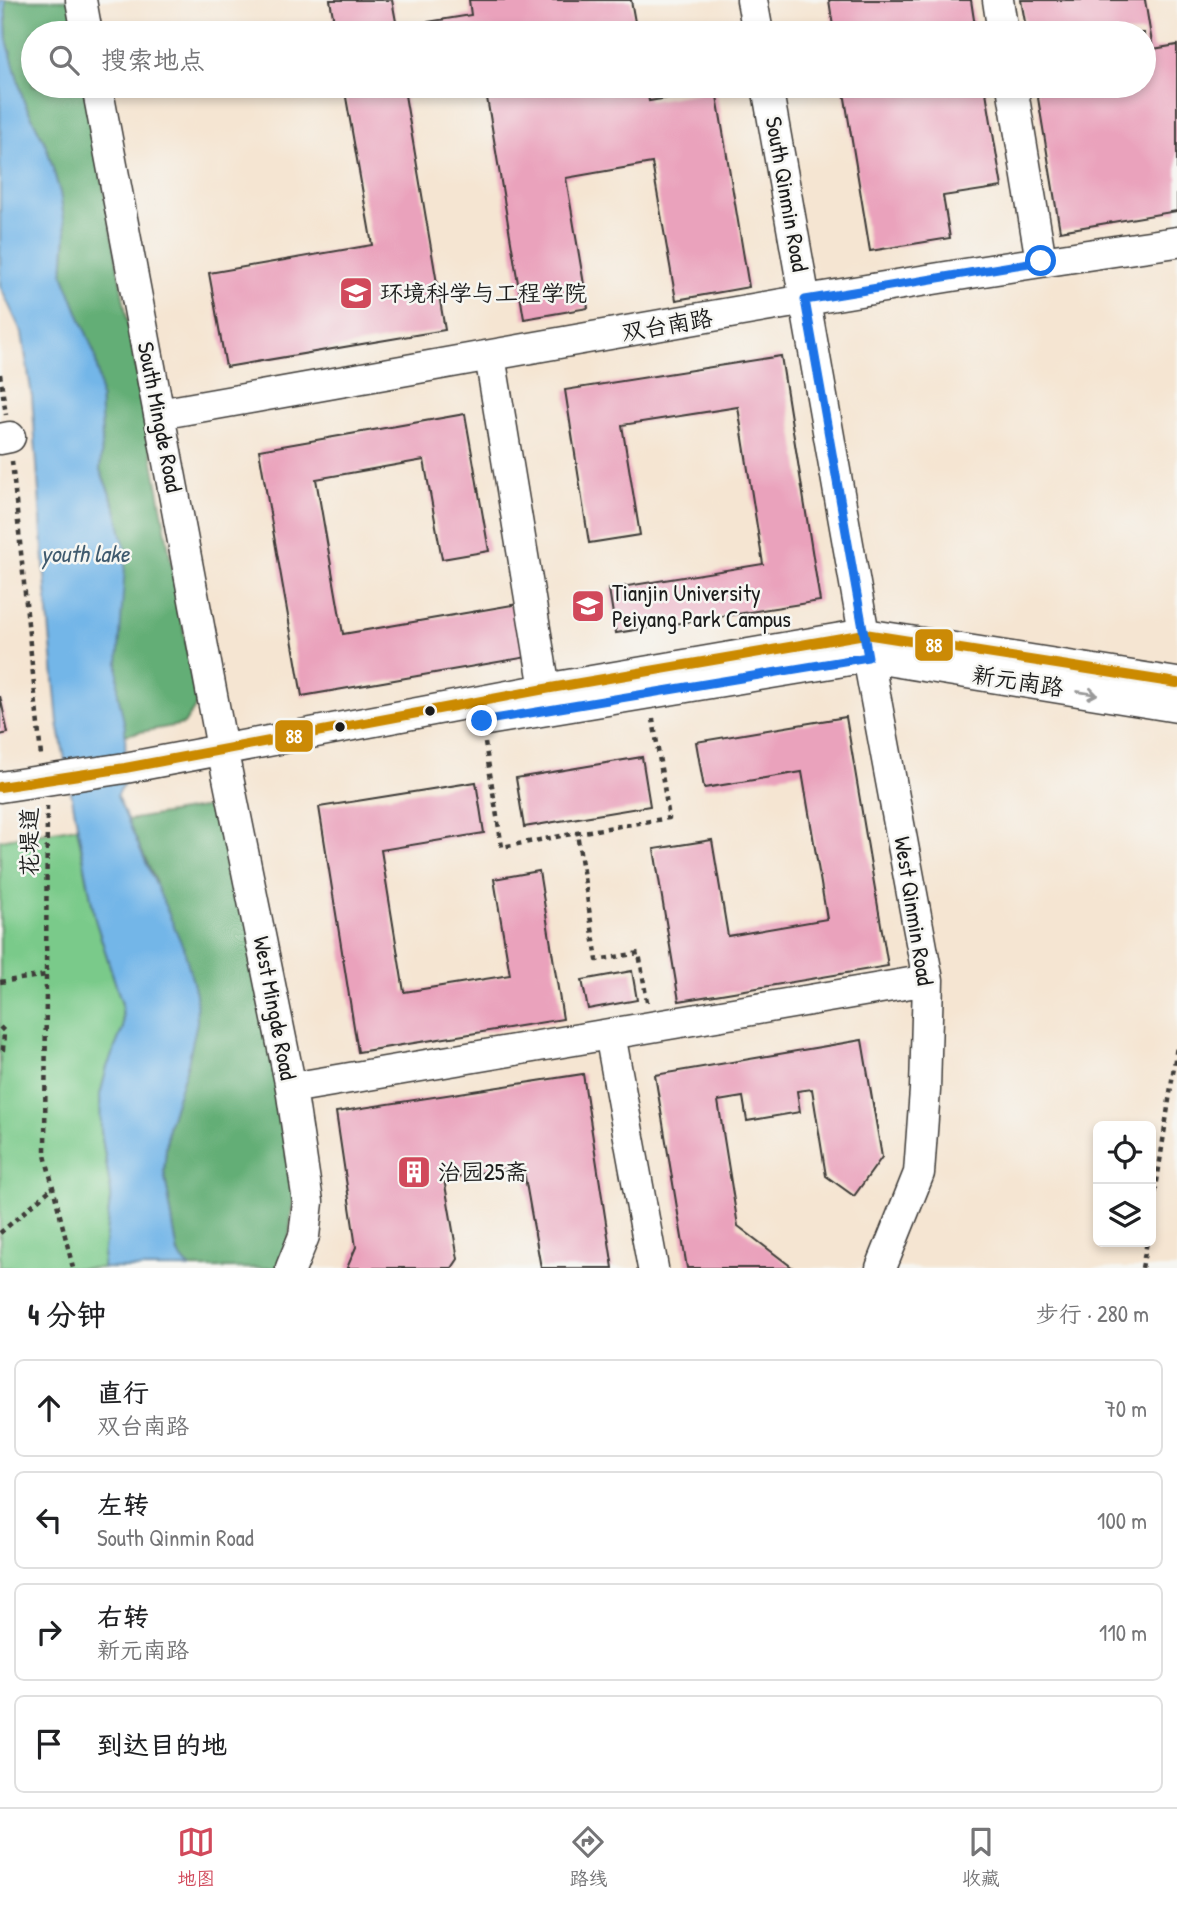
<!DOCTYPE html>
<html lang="zh">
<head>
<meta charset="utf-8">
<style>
	:root { --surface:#fff; --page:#f6f6f6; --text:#202124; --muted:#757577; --line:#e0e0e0; --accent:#d1495b }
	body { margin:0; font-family:"Patrick Hand","LXGW WenKai TC",sans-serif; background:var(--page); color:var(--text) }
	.controls { position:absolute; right:21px; bottom:21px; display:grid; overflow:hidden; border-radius:10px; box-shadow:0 4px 10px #0003 }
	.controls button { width:63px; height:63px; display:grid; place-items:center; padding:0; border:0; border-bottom:2px solid var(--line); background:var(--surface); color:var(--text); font:35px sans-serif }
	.stop { position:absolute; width:21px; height:21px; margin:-16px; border:5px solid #1a73e8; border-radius:50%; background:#fff }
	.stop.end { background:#1a73e8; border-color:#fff; box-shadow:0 2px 7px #0008 }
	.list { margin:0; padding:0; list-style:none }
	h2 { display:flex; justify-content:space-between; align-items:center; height:91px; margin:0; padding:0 28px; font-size:30px }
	h2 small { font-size:23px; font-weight:400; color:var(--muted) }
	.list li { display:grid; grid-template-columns:46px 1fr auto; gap:21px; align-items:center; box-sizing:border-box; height:98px; margin:0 14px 14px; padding:0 14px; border:2px solid var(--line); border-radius:10px }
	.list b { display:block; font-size:26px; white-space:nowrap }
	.list p { margin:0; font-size:23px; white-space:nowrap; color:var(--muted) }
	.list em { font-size:23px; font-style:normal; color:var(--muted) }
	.icon { flex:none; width:38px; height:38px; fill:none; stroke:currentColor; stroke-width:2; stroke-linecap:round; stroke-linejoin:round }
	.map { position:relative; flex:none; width:1177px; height:1268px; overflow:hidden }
	.search { position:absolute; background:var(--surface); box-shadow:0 4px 10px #0003; left:21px; right:21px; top:21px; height:77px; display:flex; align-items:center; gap:18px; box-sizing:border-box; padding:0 24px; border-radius:38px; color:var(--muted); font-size:26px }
	.sheet { height:539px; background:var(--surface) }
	nav { display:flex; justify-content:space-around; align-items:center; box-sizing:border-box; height:98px; border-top:2px solid var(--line); background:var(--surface); font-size:19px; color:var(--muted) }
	nav a { display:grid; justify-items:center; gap:4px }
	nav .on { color:var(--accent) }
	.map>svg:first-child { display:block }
</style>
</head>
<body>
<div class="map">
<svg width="1177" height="1268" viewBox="0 0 1177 1268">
	<rect width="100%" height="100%" fill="#f6f6f2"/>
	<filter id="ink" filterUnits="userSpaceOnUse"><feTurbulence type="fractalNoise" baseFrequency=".0143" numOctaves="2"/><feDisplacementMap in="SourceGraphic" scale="14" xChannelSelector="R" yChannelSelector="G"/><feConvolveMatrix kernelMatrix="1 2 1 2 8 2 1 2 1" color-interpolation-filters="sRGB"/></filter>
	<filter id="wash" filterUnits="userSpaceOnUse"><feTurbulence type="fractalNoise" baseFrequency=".00686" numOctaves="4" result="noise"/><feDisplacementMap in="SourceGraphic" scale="28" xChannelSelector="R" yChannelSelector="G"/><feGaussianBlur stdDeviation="1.57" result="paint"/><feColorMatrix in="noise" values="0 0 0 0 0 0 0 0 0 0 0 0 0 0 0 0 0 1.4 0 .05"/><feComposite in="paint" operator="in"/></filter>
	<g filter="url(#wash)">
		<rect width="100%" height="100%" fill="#f5e5d2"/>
		<path fill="#7aca8a" stroke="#4b7353" stroke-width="2" d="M 77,827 L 95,919 L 122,1004 L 123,1028 L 117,1046 L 101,1132 L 111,1192 L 102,1268 L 0,1268 L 0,840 Z"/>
		<path fill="#63ae76" stroke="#406549" stroke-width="2" d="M 5,0 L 70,0 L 76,33 L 33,33 L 33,86 L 85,86 L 197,704 L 184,724 L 124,735 L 118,694 L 116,509 L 100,470 L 102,443 L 100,388 L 95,355 L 63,274 L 66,232 L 60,193 L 46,145 L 24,102 L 7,40 Z
			M 233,803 L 296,1177 L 288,1247 L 277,1268 L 190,1268 L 178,1254 L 164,1171 L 168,1127 L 188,1063 L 155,879 L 127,820 Z"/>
		<path fill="#73b6e8" stroke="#486982" stroke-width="2" d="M 0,0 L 5,0 L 7,40 L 24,102 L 46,145 L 60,193 L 66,232 L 63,274 L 95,355 L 100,388 L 102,443 L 100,470 L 116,509 L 126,552 L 118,664 L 118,694 L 125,727 L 126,780 L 117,796 L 184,949 L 196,994 L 197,1022 L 188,1063 L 168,1127 L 164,1171 L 178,1254 L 190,1268 L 102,1268 L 111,1192 L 101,1132 L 100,1095 L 107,1067 L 123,1028 L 122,1004 L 95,919 L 58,723 L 46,590 L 32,396 L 22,333 L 0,286 Z"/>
		<g id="blocks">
			<path fill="#eaa2bc" d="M 330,0 L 392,0 L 397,27 L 471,15 L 469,0 L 631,0 L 637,33 L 336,33 Z
				M 829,0 L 971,0 L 976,33 L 834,33 Z
				M 1021,0 L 1145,0 L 1153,49 L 1177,45 L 1177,211 L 1060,231 L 1036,86 L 1144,86 L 1144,33 L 1027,33 Z
				M 344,86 L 448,86 L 405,95 L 445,330 L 226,367 L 209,273 L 372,245 Z
				M 485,86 L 646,86 L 649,101 L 716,90 L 749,287 L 676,300 L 652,163 L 566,178 L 588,308 L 524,319 Z
				M 843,86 L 985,86 L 1002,187 L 943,196 L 950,238 L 870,251 Z
				M 781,356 L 820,601 L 616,633 L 609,589 L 763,564 L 738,407 L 622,425 L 640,535 L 589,543 L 565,390 Z
				M 465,414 L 489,551 L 442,559 L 424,460 L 316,479 L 343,634 L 524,603 L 533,656 L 302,696 L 259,450 Z
				M 0,696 L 8,733 L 0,735 Z
				M 846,717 L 888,966 L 679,1001 L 654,849 L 712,840 L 728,936 L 827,919 L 802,772 L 704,788 L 696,742 Z
				M 642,757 L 650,806 L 524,827 L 516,778 Z
				M 476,782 L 484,833 L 381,850 L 404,992 L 510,975 L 494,879 L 539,871 L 563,1019 L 358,1052 L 319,807 Z
				M 632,971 L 637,1000 L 588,1009 L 582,980 Z
				M 862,1040 L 882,1157 L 854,1196 L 826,1176 L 812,1089 L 797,1091 L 800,1112 L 747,1121 L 743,1097 L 718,1101 L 738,1226 L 793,1268 L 687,1268 L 655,1075 Z
				M 583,1074 L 613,1268 L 541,1268 L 523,1166 L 444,1179 L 458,1259 L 452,1268 L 347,1268 L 356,1247 L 336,1112 Z"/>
		</g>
	</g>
	<g filter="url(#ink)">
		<use href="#blocks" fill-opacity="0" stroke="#3d3a37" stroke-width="2"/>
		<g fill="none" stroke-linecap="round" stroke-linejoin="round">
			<g stroke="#3d3a37" stroke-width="33">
				<path id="minor" d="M 81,0 L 87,33
					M 752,0 L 758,33
					M 998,0 L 1003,33
					M 97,86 L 222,748 L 291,1088 L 308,1202 L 304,1236 L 291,1268
					M 767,86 L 868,657 L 928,980 L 925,1090 L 919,1173 L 881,1268
					M 1012,86 L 1041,261
					M 490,356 L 545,689
					M 159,414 C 498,355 836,290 1177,242
					M 0,439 L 10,437
					M 487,720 L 868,657 L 1177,707
					M 0,787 L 125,768 L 545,689 L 865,634 L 1177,683
					M 610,1034 L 653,1268
					M 291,1088 L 928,980"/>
			</g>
			<path stroke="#3d3a37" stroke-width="4.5" stroke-dasharray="5 5" stroke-linecap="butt" d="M 0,374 L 6,415
				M 12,461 L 41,756
				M 485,743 L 502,847 L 577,833
				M 47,806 L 45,1155 L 73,1268
				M 0,982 L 46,975
				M 647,1002 L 639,953 L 597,960 L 577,833 L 669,818 L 653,719
				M 0,1027 L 4,1031 L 3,1050 L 0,1054
				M 1151,1222 L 1177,1046
				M 0,1233 L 52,1188
				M 1142,1268 L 1147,1242"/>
			<use href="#minor" stroke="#fff" stroke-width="30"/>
			<g stroke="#f6f6f2" stroke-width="16">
				<path id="bus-1" d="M 0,787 L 125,768 L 545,689 L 865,634 L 1177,683"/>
			</g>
			<use href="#bus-1" stroke="#cb8a06" stroke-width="10"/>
		</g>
		<defs><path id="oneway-shaft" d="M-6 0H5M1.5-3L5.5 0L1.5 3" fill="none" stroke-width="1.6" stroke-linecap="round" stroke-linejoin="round" transform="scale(1.75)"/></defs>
		<use stroke="#999" href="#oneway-shaft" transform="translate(1087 693) rotate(9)"/>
	</g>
	<g fill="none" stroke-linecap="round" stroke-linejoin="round" filter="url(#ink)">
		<path stroke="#1a73e8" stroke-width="9" d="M 482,721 L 868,657 L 805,300 L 1041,261"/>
	</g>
	<defs>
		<g id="university-square" transform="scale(1.75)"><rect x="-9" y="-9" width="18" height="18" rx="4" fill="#d1495b" stroke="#f6f6f2"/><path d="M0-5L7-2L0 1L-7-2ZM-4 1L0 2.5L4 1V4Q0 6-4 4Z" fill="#fff"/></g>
		<g id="building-square" transform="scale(1.75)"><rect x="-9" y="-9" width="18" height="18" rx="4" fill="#d1495b" stroke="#f6f6f2"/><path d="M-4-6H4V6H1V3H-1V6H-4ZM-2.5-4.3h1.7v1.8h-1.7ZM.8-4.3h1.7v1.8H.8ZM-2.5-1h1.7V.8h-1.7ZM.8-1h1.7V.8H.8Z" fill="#fff"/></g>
	</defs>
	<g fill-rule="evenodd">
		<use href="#university-square" x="356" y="293"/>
		<use href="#university-square" x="588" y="606"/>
		<use href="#building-square" x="414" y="1172"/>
	</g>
	<g fill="#1c1c1c" stroke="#f6f6f2" stroke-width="2.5">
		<circle cx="430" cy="711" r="6"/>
		<circle cx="340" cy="727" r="6"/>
	</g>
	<g text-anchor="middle" stroke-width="5" stroke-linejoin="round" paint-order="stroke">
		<g font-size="23" fill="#1c1c1c" stroke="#f6f6f2">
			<text transform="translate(787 194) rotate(80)" y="8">South Qinmin Road</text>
			<text transform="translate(667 325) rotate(-10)" y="8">双台南路</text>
			<text transform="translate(160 417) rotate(79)" y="8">South Mingde Road</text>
			<text transform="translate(1018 681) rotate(9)" y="8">新元南路</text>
			<text transform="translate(29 842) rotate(-90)" y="8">花堤道</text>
			<text transform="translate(914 911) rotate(81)" y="8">West Qinmin Road</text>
			<text transform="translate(275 1008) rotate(79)" y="8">West Mingde Road</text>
		</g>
		<g font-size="23" fill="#1c1c1c" stroke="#f6f6f2" text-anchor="start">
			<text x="380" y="301">环境科学与工程学院</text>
			<text x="612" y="601">Tianjin University<tspan x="612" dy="26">Peiyang Park Campus</tspan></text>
			<text x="438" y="1180">治园25斋</text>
		</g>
		<g font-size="24" font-style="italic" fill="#3f5a6e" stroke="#f6f6f2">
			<text x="85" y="562">youth lake</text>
		</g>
	</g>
	<g stroke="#f6f6f2" stroke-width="2.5">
		<rect x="914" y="628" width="40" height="34" rx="7" fill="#cb8a06"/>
		<rect x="274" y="719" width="40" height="34" rx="7" fill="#cb8a06"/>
	</g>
	<g font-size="19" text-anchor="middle" font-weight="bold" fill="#fff">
		<text x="934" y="652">88</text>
		<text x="294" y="743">88</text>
	</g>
</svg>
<div class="controls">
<button><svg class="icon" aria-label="locate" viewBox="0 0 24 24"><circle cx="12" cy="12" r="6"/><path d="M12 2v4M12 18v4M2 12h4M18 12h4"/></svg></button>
<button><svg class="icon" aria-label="layers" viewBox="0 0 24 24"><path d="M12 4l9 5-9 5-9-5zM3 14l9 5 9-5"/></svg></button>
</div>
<div class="stop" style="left:1041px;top:261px"></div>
<div class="stop end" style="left:482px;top:721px"></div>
<div class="search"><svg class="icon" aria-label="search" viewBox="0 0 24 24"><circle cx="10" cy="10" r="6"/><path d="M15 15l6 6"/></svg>搜索地点</div>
</div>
<section class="sheet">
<h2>4 分钟<small>步行 · 280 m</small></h2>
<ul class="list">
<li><svg class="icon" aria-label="ahead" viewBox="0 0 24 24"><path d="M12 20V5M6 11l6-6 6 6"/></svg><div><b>直行</b><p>双台南路</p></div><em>70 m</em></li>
<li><svg class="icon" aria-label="left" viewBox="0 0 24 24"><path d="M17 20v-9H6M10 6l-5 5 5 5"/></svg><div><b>左转</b><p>South Qinmin Road</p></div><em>100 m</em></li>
<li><svg class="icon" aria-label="right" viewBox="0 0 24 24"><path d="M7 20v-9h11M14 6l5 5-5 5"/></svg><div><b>右转</b><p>新元南路</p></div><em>110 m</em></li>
<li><svg class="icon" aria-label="arrive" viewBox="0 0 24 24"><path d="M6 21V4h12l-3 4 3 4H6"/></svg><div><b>到达目的地</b></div></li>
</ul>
</section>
<nav>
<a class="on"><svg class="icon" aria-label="map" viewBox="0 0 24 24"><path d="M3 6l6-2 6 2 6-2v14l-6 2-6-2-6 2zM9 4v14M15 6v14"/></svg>地图</a>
<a><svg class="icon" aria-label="directions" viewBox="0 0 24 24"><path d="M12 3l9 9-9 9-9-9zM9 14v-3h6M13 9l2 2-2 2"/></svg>路线</a>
<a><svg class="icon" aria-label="saved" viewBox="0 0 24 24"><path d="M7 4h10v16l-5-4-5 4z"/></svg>收藏</a>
</nav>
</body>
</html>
